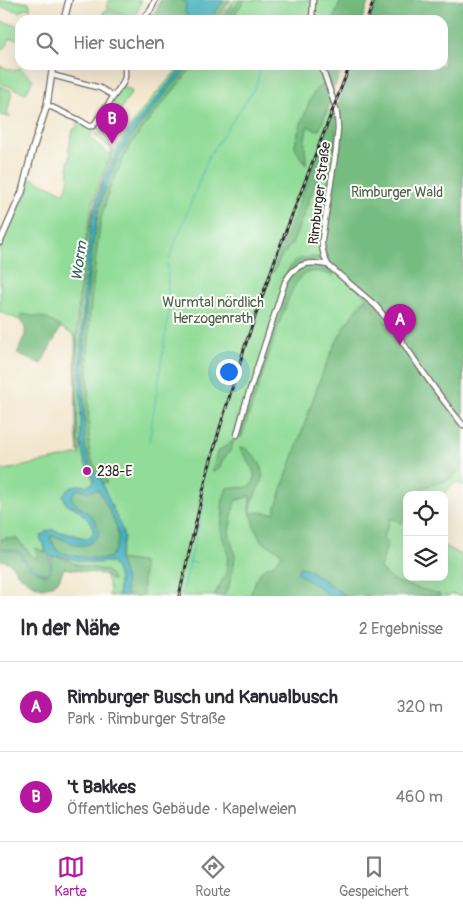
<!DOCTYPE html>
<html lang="de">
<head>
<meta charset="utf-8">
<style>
	:root { --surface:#fff; --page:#f7f7f7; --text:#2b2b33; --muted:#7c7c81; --line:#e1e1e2; --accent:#b5179e }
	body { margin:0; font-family:Pangolin,sans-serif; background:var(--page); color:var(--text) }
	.controls { position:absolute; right:15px; bottom:15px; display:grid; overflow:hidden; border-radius:10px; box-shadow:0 5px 20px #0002 }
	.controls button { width:45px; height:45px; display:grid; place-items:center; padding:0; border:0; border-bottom:1px solid var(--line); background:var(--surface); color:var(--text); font:25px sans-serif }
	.you { position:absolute; left:228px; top:371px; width:18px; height:18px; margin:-12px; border:4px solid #fff; border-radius:50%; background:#1a73e8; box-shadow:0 0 0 8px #1a73e833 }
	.badge { display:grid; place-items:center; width:32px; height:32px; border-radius:50%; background:var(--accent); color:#fff; font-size:16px; font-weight:700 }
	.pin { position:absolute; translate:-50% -41px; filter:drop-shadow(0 1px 2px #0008) }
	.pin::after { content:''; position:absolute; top:26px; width:18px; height:15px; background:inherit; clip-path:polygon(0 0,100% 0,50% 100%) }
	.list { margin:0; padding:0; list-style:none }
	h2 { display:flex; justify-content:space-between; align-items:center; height:65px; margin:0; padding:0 20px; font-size:21px }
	h2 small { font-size:16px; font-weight:400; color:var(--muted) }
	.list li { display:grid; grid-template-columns:32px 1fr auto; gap:15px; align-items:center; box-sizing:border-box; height:90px; padding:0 20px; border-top:1px solid var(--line) }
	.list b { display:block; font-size:19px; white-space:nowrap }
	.list p { margin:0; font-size:16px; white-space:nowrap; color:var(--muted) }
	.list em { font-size:16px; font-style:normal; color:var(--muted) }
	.icon { flex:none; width:28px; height:28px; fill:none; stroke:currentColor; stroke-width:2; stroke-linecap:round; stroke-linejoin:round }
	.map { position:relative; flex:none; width:463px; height:596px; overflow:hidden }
	.search { position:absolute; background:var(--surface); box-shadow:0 5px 20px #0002; left:15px; right:15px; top:15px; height:55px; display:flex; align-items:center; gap:12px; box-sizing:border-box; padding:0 18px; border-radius:15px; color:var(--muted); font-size:19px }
	.sheet { height:245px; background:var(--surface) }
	nav { display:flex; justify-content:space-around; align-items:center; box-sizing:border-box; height:70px; border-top:1px solid var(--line); background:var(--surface); font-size:14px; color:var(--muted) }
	nav a { display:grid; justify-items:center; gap:2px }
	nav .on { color:var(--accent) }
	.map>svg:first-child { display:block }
</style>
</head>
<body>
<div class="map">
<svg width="463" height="596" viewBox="0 0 463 596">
	<rect width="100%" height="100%" fill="#fdfcf7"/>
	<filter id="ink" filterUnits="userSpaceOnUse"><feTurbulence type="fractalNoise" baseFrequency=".02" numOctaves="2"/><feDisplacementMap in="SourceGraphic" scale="10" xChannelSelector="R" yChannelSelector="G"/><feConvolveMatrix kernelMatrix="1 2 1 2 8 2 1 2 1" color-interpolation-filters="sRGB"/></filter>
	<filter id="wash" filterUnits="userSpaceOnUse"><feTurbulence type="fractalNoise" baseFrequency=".0096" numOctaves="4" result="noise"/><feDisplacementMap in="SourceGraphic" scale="20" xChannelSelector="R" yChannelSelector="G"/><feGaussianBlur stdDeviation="1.12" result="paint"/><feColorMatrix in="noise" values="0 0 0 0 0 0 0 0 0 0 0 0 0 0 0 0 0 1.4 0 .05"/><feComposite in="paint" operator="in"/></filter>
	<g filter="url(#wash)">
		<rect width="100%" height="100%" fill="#f2e6cd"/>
		<path fill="#91dc98" stroke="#5e8462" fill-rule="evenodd" d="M 0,0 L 11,0 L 29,3 L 30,4 L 30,9 L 25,8 L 24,10 L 21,10 L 20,12 L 1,7 L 0,9 Z
			M 109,0 L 141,0 L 136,17 L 106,8 Z
			M 234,0 L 341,0 L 333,20 L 222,20 L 233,4 L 220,20 L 218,20 Z
			M 105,10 L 137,19 L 135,20 L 100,20 Z
			M 0,21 L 20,26 L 20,40 L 10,38 L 6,47 L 0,51 Z
			M 181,65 L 184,65 L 130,130 L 121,145 L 103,181 L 96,205 L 92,219 L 84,281 L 80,367 L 81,444 L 84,458 L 94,482 C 87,488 86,484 78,485 C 73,486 67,491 63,494 L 66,504 C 78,508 94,520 93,534 L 89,537 L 85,538 L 53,530 C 46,530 42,533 40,540 L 44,544 L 45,551 L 42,551 L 36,548 L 39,557 L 36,558 C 30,555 28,550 24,546 C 18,541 7,538 0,540 L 0,471 L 80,454 C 77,430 77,406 77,382 C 77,341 79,301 84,261 C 89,221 97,184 116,149 C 132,119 159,91 181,65 Z
			M 186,65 L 325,65 C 335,89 336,87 324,110 L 463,145 L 463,486 L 456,482 L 447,490 L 444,495 L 418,495 L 422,488 L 396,472 L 371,557 L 386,575 L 380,568 L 384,557 L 383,537 L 391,518 L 402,523 L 407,514 L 407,577 L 444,577 L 444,546 L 463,556 L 463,596 L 451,594 L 450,596 L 121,596 L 118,569 L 120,533 L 84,453 L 82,327 L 92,232 L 108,174 Z
			M 0,66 L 14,71 L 20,68 L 33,79 L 26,93 L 0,83 Z
			M 0,86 L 12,91 L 7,113 L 10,117 L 0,115 Z
			M 123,86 L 132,91 L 109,129 L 112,132 L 106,140 L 94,128 Z
			M 78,121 L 90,128 L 113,149 L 113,151 L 101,177 L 93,202 L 86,238 L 81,278 L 77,321 L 76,368 L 78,452 L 76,430 L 75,336 L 46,318 L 21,315 L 20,320 L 0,312 L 0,246 L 23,195 L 28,177 L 65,193 L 69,178 L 68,161 L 70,161 L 69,148 L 73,129 L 76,129 ZM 91,131 L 112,149 L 110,155 L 90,138 L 92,135 L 90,133 Z
			M 66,558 L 93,563 L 111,562 C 120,572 120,583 118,596 L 109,596 L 110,589 L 105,575 L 111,580 L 107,571 C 94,567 77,568 66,558 Z"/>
		<path fill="#74bc80" stroke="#507456" d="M 160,0 L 184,0 L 186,4 L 185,13 L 191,20 L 164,20 L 150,15 L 156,12 Z
			M 224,0 L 231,0 L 216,20 L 209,20 Z
			M 240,0 L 245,0 L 230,20 L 225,20 Z
			M 341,0 L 369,0 L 362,20 L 333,20 Z
			M 376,0 L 463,0 L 463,422 L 440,394 L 391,322 L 331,264 L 325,252 L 323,243 L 339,138 L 340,122 L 338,105 L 352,65 L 443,65 L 443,20 L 369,20 Z
			M 189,65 L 194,65 L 143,128 L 133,142 L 125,155 L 109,190 L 101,219 L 96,256 L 90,314 L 88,360 L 89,448 C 91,456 92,463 97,469 C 101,474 105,476 107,483 L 103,483 C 101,477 96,475 93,469 C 86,460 85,447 84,436 C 83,376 83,317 91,257 C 95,222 102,187 119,156 C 138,122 165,94 189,65 Z
			M 322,65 L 344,65 L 335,86 L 332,88 Z
			M 326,83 L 331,102 L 319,130 L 313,129 L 308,126 C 306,133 304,140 305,147 C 305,154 307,158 306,165 C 303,157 295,153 295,145 C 295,138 312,93 316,89 C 319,87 323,85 326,83 Z
			M 334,110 L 336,124 L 335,149 L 328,151 L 293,242 L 280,259 L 273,273 L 272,273 Z
			M 311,257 L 323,258 C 319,261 316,260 311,261 C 298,263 292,268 285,278 C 292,261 293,260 311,257 Z
			M 311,265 C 321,266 327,268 334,274 L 333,276 C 323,272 312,269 303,275 C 290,283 273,344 267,360 C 259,386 250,412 241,438 L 240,432 L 286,281 C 294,271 298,267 311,265 Z
			M 365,299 L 383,318 L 419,372 L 463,427 L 463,465 L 451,479 L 423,488 L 418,495 L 407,495 L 407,514 L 402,523 L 391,518 L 383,537 L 383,539 L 388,543 L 380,568 L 388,577 L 397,582 L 439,594 L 440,596 L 346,596 L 306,568 L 301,567 L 298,571 C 305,582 321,586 330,596 L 250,596 L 257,577 L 262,570 L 269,566 L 273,565 L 282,555 L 278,550 L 266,544 L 261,540 L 253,524 L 254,521 C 249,513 250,505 250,496 L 235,501 L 229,532 L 235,555 L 234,566 L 229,586 L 224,596 L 214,596 L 225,575 L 227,566 L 228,554 L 221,532 L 221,528 L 223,514 L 222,507 L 223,499 L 227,488 C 233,486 240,489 247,487 C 265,480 245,457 240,449 L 240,447 C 245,447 249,451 253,455 C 277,479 249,489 251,514 C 258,510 266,514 274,513 C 282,488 291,462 300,437 C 316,391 332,335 365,299 Z
			M 21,314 L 46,318 L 61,327 L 41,364 L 17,354 L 25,335 L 25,328 L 20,320 Z
			M 234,440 L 230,451 L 222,461 L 220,468 L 212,471 L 217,452 Z
			M 80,489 L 87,491 L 99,490 C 105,504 115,518 118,533 C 120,541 114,557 105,559 C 99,560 64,555 59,552 C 54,548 51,540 51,535 C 69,539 83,555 98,536 C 99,514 83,513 72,500 C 71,494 75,490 80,489 Z
			M 5,538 L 17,539 L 31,555 L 36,558 L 39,557 L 36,553 L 35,548 L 44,552 L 45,551 L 50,556 L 50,571 C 48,572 45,574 42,573 C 39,572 26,563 25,560 C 23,558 23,555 21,552 L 0,548 L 0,540 Z
			M 0,549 L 21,553 C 22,556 22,559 24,561 C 27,567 40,573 45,575 L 51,572 L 52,558 L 56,556 C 63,557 68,561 75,564 C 85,568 97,568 107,571 L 112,577 L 113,580 L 111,580 L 105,575 L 64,568 L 59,580 L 51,586 L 42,588 L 32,584 L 20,576 L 10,563 L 0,559 Z
			M 119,559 L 140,562 L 143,563 L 143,596 L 126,596 L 125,577 Z"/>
		<path fill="#41b1bc" stroke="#366e74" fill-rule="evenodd" d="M 184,0 L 224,0 L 209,20 L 191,20 L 185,13 L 186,4 Z
			M 184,65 L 189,65 L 134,132 L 119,156 L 104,191 L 98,210 L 88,276 L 85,315 L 83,368 L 85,447 L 90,464 L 95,473 L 102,480 L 104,488 L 122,529 L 124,538 L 119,559 L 125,577 L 126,596 L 118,596 C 120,583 120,572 111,562 L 93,563 L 58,556 L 51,557 L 45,551 L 44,544 L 40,539 C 42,533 47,530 53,530 L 85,538 L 91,536 L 94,532 L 92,525 L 90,522 L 75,507 L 67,505 L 63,495 C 65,491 74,485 80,485 C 81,485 82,486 84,486 C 88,486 91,484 94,482 L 94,479 L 85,463 L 81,444 L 80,367 L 84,281 L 91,225 L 96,205 L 103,181 L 121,145 L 130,130 ZM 80,489 L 87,491 L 99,490 C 105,504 115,517 118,533 C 120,541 114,557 106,559 C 99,560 65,555 60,552 C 54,549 51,542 50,536 C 69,536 80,557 98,536 C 100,515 83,512 72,500 C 71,494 75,490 80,489 Z
			M 300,567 L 306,568 L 346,596 L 330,596 L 323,590 L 298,574 L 298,571 Z"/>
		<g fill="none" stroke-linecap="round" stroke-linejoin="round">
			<path stroke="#41b1bc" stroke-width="1" d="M 169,259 L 209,156 L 256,86 L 261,65
				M 149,442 L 169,312 L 167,264
				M 0,549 L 22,553 L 25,563 L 44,574 L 50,571 L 52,556
				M 190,562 L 196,563
				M 182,596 L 204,504"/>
		</g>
	</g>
	<g filter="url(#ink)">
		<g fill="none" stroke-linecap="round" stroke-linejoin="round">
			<g stroke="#716c64" stroke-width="7">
				<path id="minor" d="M 139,20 C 148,15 152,10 155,0
					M 312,20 L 313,0
					M 321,65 L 335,105 L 337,115 L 338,128 L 336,150 L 322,239 C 321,249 324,257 328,265 L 376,306 C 393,326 406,348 421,369 C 434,388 448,407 463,425
					M 52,75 L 100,88 L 114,96
					M 47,105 L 79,120 L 89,126 L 93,126 L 123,83 L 125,77 L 125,65
					M 237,435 L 245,405 L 285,282 C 295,263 308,261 328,265"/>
			</g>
			<g stroke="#716c64" stroke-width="8">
				<path id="tertiary" d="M 64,20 L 69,0
					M 0,242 L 22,192 L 33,148 L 47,105 L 53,65"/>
			</g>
			<use href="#minor" stroke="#fff" stroke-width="4.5"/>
			<use href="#tertiary" stroke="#fff" stroke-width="5.5"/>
			<g stroke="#2b2b2b" stroke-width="3">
				<path id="rail" d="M 367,20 L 374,0
					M 179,596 L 207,474 L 221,424 L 246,343 L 277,254 L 350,65"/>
			</g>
			<use href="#rail" stroke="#fdfcf7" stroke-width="1" stroke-dasharray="4" stroke-linecap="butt"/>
		</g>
	</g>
	<circle fill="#b5179e" stroke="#fdfcf7" stroke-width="2" cx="87" cy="471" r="5"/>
	<g text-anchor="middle" stroke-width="4" stroke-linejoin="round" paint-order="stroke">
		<g font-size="14" fill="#4a604c" stroke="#fdfcf7">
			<text x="397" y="197">Rimburger Wald</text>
			<text x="213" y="307">Wurmtal nördlich<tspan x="213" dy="16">Herzogenrath</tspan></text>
		</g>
		<g font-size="14" fill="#2b2b2b" stroke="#fdfcf7">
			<text transform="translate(319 193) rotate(-83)" y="5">Rimburger Straße</text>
		</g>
		<g font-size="14" fill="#2b2b2b" stroke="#fdfcf7" text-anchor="start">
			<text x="97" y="476">238-E</text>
		</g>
		<g font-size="15" font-style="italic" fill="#346165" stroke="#fdfcf7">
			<text transform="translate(79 261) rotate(-82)" y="5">Worm</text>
		</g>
	</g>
</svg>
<div class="controls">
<button><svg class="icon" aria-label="locate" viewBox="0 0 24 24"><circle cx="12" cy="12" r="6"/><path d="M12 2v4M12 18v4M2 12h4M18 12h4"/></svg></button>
<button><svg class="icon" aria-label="layers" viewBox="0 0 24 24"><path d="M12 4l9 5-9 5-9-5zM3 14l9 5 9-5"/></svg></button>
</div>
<div class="you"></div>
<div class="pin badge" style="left:400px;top:345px">A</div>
<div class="pin badge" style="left:112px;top:144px">B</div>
<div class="search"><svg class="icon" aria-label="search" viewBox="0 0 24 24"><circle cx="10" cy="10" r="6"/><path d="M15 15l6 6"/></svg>Hier suchen</div>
</div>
<section class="sheet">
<h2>In der Nähe<small>2 Ergebnisse</small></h2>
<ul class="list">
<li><span class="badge">A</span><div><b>Rimburger Busch und Kanualbusch</b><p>Park · Rimburger Straße</p></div><em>320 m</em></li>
<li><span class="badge">B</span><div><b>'t Bakkes</b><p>Öffentliches Gebäude · Kapelweien</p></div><em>460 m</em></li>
</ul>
</section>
<nav>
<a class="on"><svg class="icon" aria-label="map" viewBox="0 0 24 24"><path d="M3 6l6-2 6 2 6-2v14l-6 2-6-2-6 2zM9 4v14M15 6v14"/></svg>Karte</a>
<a><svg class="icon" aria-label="directions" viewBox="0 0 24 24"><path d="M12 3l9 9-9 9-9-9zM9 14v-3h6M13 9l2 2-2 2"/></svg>Route</a>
<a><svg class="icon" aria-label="saved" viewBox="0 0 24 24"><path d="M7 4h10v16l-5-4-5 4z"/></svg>Gespeichert</a>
</nav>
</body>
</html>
